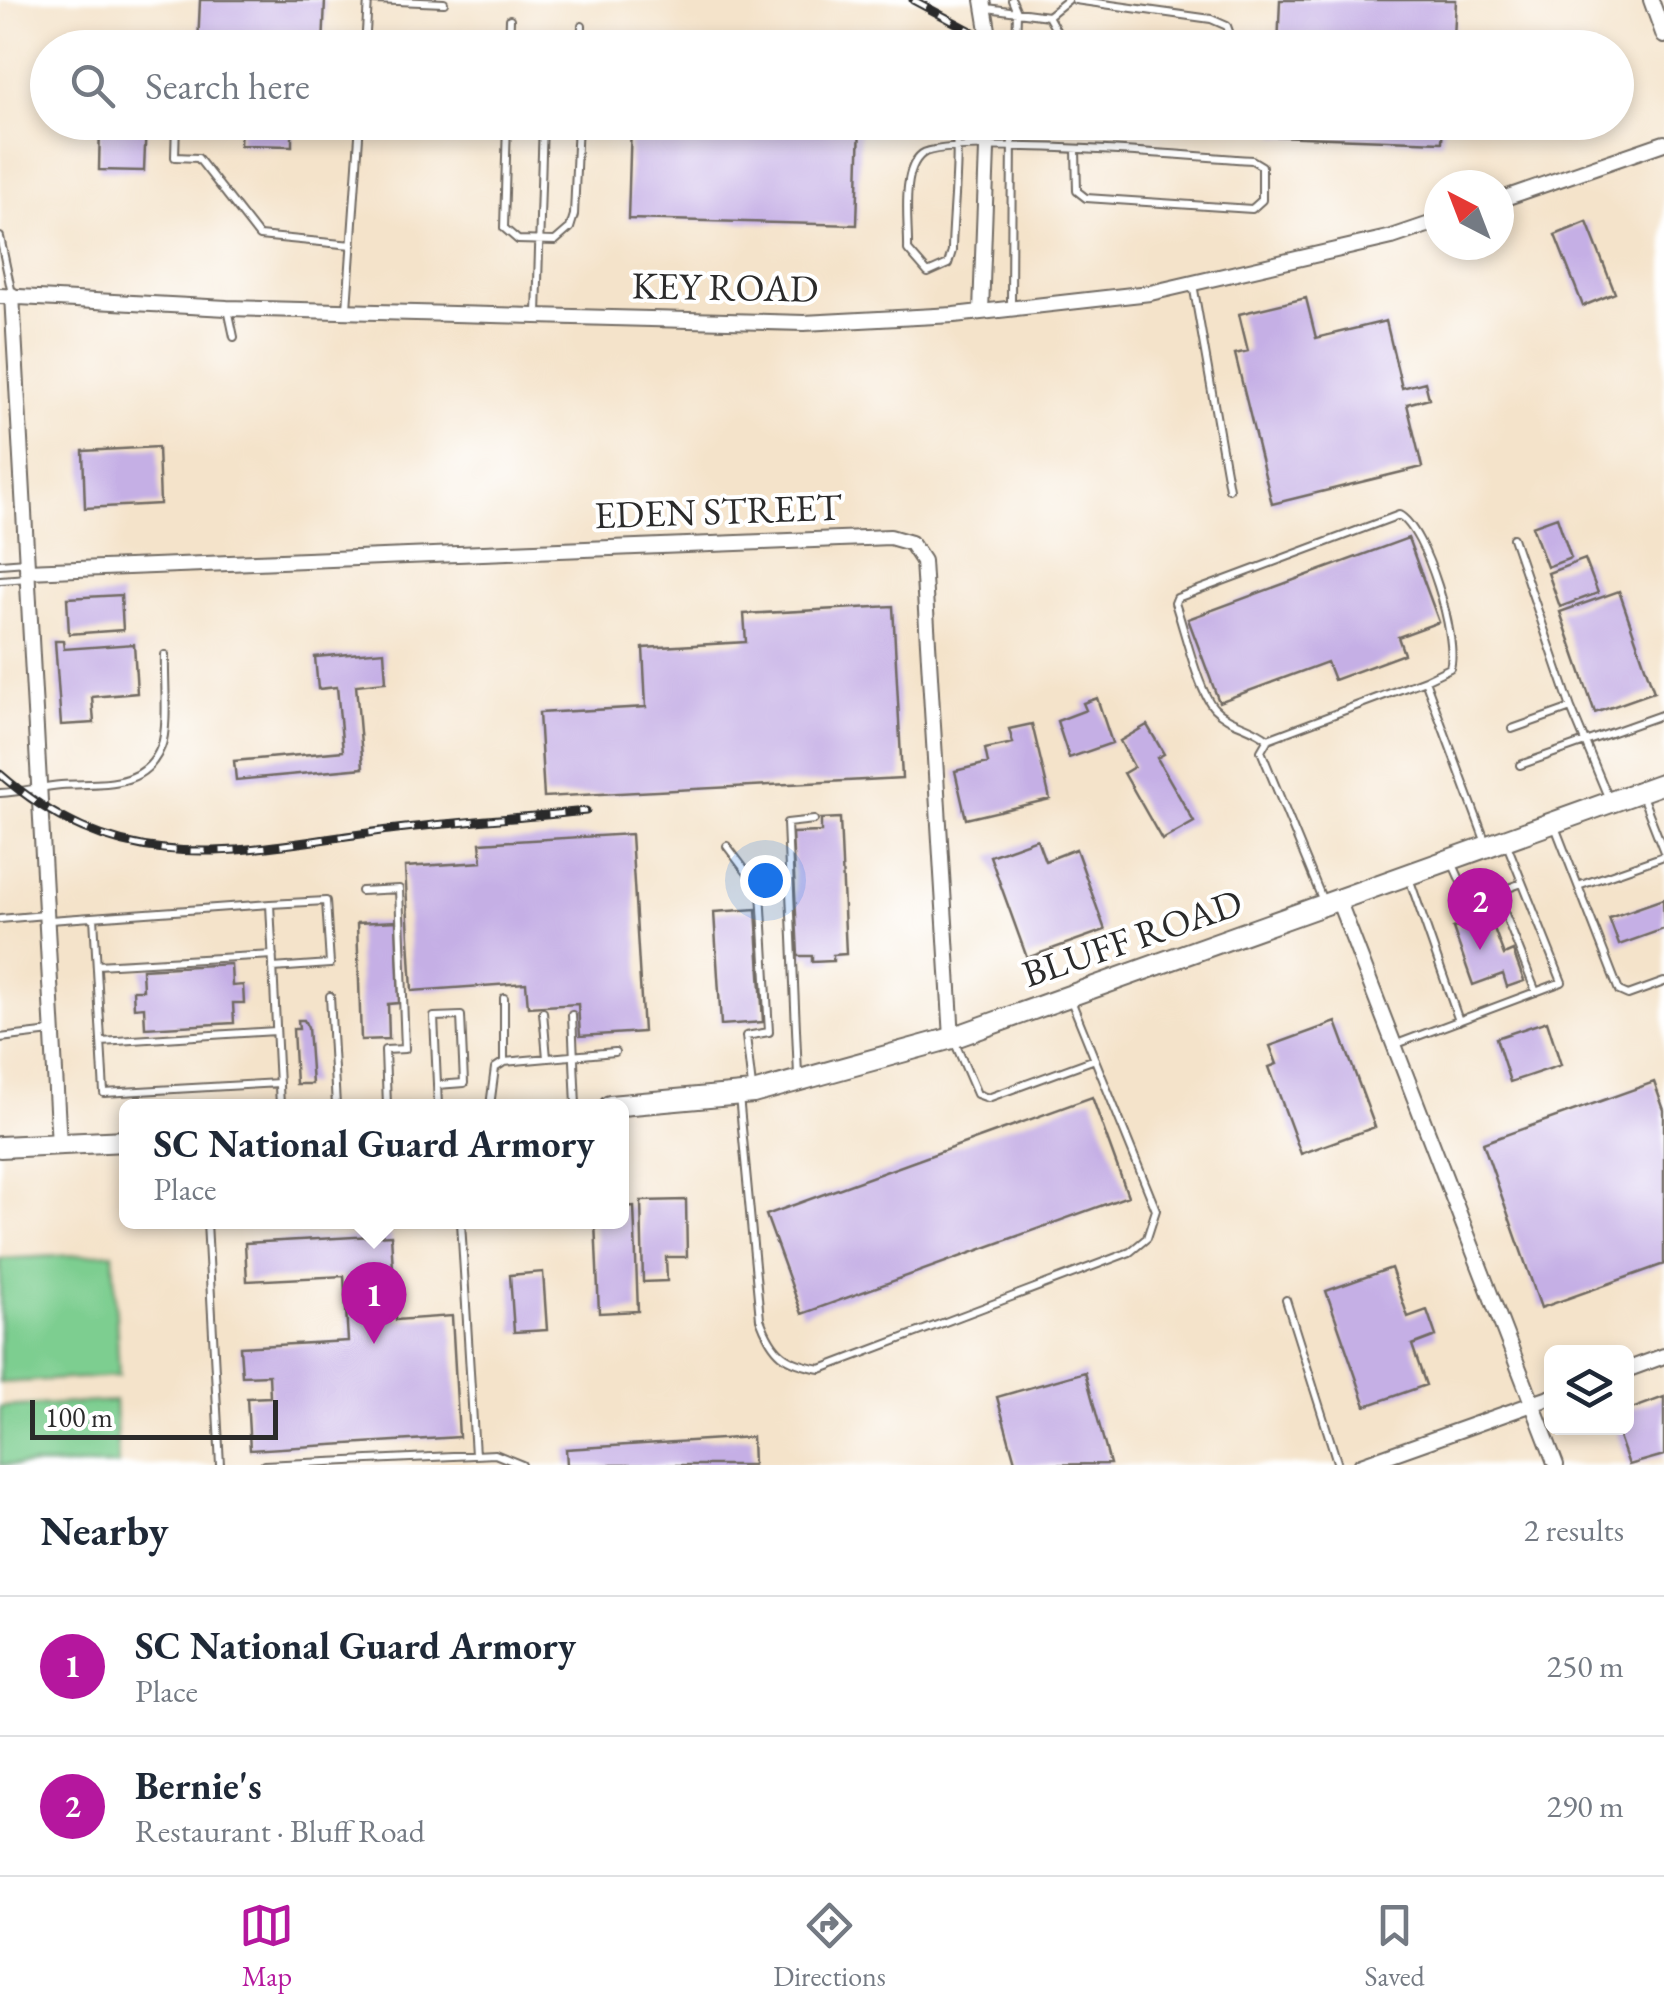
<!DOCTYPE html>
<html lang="en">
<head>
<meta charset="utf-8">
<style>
	:root { --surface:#fff; --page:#f2f2f3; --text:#1f2937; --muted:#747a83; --line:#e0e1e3; --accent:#b5179e }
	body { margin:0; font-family:"EB Garamond",serif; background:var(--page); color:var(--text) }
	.controls { position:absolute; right:30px; bottom:30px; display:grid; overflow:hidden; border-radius:15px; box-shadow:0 5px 15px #0003 }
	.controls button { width:90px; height:90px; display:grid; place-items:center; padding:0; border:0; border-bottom:2px solid var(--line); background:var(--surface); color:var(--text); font:50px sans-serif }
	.compass { position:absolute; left:1424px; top:170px; width:90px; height:90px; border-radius:50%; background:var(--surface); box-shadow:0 5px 15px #0003; rotate:318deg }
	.scale { position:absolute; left:30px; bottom:25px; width:248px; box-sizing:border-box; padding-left:10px; border:5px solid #2b2b2b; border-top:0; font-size:28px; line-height:35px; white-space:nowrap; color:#2b2b2b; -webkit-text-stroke:8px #fff; paint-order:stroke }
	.you { position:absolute; left:765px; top:880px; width:35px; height:35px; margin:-25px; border:8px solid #fff; border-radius:50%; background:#1a73e8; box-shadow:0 0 0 15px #1a73e833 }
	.badge { display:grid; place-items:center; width:65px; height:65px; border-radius:50%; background:var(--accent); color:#fff; font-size:32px; font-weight:700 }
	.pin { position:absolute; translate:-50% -82px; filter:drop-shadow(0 2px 5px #0008) }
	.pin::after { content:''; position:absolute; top:52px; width:35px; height:30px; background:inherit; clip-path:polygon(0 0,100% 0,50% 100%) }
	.popup { position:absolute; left:119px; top:1099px; width:510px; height:130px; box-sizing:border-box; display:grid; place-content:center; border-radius:15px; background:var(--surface); filter:drop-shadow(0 2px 8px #0005); font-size:32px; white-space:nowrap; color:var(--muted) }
	.popup b { font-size:38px; color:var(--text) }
	.popup::after { content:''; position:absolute; left:50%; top:100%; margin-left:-20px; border:20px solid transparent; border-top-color:var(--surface) }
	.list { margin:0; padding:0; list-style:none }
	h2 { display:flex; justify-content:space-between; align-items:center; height:130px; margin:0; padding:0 40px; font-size:42px }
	h2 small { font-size:32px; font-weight:400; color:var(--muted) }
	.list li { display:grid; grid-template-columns:65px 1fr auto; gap:30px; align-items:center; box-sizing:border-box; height:140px; padding:0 40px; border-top:2px solid var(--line) }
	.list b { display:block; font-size:38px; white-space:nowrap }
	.list p { margin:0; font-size:32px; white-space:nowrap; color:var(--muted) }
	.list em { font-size:32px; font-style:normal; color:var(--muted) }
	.icon { flex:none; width:55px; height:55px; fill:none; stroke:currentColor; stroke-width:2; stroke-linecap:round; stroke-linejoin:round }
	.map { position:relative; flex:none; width:1664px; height:1465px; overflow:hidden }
	.search { position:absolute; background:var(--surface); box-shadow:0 5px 15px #0003; left:30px; right:30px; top:30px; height:110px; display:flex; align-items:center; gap:25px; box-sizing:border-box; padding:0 35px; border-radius:55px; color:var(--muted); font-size:38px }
	.sheet { height:410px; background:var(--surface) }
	nav { display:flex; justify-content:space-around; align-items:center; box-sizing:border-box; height:140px; border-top:2px solid var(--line); background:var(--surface); font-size:28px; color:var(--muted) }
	nav a { display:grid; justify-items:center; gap:5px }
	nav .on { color:var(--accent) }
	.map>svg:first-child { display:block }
</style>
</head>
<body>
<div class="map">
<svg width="1664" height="1465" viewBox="0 0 1664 1465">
	<rect width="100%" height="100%" fill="#fff"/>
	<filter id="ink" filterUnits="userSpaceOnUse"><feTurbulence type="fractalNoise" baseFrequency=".01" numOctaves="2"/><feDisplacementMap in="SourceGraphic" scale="20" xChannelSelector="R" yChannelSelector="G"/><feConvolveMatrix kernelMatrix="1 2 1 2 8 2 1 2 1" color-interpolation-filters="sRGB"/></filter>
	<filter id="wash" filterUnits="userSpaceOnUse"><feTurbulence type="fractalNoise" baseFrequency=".0048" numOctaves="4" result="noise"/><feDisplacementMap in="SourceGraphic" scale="40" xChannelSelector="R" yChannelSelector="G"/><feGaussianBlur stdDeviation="2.25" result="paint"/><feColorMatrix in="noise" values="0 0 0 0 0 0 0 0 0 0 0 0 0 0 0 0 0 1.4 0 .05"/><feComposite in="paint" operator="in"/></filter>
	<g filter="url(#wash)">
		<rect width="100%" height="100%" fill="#f4e3ca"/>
		<path fill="#7dce90" stroke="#547c5e" stroke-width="2.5" d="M 113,1253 L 119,1376 L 0,1383 L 0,1259 Z
			M 115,1401 L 118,1465 L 0,1465 L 0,1407 Z"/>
		<g id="blocks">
			<path fill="#c5afe5" d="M 200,0 L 325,0 L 323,48 L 198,45 Z
				M 1280,0 L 1456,0 L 1454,38 L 1446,37 L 1446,48 L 1278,48 Z
				M 100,122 L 146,122 L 144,171 L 99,170 Z
				M 241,122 L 292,122 L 292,146 L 240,145 Z
				M 631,122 L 860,122 L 857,225 L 628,219 Z
				M 1276,122 L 1443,122 L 1442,142 L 1275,136 Z
				M 1587,222 L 1615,293 L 1583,306 L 1555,235 Z
				M 1306,298 L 1316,338 L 1386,321 L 1402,388 L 1425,382 L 1429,398 L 1407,404 L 1422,467 L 1272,504 L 1235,354 L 1248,351 L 1239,314 Z
				M 158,447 L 160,504 L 85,508 L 83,451 Z
				M 1557,517 L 1571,558 L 1547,567 L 1532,526 Z
				M 1408,538 L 1439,622 L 1398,637 L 1404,654 L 1334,680 L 1327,662 L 1219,702 L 1188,619 Z
				M 1585,559 L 1598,593 L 1560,607 L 1548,573 Z
				M 1619,591 L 1654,692 L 1595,713 L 1560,612 Z
				M 121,595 L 123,630 L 69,634 L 67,598 Z
				M 893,606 L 902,778 L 544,797 L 539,713 L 646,707 L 643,648 L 746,642 L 744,614 Z
				M 55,641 L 63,641 L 64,649 L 134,644 L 137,693 L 92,697 L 94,723 L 61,725 Z
				M 384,651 L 386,682 L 356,685 L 363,768 L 236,780 L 234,761 L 343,751 L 337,687 L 318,689 L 315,657 Z
				M 1097,698 L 1112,743 L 1069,758 L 1057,721 L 1086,710 L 1083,703 Z
				M 1032,724 L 1050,799 L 966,819 L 955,771 L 988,763 L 985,749 L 1013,743 L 1009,729 Z
				M 1147,725 L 1164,754 L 1157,758 L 1194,822 L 1162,840 L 1124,773 L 1134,767 L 1120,741 Z
				M 840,818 L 846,954 L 833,955 L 833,961 L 812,962 L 812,956 L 798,956 L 792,833 L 821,832 L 821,819 Z
				M 631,834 L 643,1032 L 580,1036 L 578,1004 L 528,1007 L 526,983 L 412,991 L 405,867 L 482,862 L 480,843 Z
				M 1037,839 L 1045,861 L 1076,849 L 1105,930 L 1027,958 L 990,856 Z
				M 1663,899 L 1664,929 L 1619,945 L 1609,918 Z
				M 756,909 L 763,1022 L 721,1025 L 714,912 Z
				M 1489,915 L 1504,955 L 1513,951 L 1524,981 L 1507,987 L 1503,974 L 1473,985 L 1453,928 Z
				M 396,921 L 399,1003 L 388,1004 L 389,1039 L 361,1040 L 357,923 Z
				M 231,964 L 232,986 L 243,985 L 244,1003 L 233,1003 L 234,1023 L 145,1028 L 144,1007 L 134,1008 L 133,990 L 143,990 L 142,969 Z
				M 298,1020 L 304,1020 L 308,1028 L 312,1084 L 296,1084 L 293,1029 L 299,1029 Z
				M 1547,1021 L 1561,1065 L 1510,1082 L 1496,1038 Z
				M 1336,1022 L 1375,1127 L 1301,1154 L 1269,1067 L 1277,1064 L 1270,1046 Z
				M 1654,1082 L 1664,1110 L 1664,1264 L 1541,1308 L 1483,1143 Z
				M 1092,1097 L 1128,1196 L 802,1314 L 766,1215 Z
				M 686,1200 L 687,1257 L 666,1257 L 667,1281 L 643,1282 L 641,1201 Z
				M 634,1206 L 638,1311 L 599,1313 L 595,1222 L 622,1222 L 622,1207 Z
				M 391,1235 L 396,1320 L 452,1316 L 459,1437 L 250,1450 L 247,1398 L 270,1397 L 269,1375 L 242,1376 L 240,1347 L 348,1341 L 344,1276 L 247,1281 L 245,1243 Z
				M 1391,1268 L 1408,1317 L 1427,1310 L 1436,1336 L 1412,1345 L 1426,1385 L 1366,1406 L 1326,1291 Z
				M 543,1272 L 547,1330 L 514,1332 L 510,1275 Z
				M 1085,1372 L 1110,1464 L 1016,1465 L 997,1397 Z
				M 1664,1397 L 1664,1455 L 1629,1465 L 1616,1428 L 1626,1428 L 1626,1411 Z
				M 752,1437 L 753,1465 L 567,1465 L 566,1449 Z"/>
		</g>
	</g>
	<g filter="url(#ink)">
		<use href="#blocks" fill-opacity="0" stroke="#716b63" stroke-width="2.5"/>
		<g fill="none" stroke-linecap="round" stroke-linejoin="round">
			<g stroke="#716b63" stroke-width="10">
				<path id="lane" d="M 374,0 L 444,3
					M 1012,0 L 1017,12 L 1016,48
					M 1075,0 L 1211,19 L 1227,26 L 1235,48
					M 987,8 L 1048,16 L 1068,0
					M 1048,16 L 1066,48
					M 365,48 L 368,0
					M 509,48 L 510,19
					M 581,48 L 582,26
					M 176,122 L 175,157 L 198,158 L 259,236 L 352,245
					M 507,122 L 504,228 L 518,240 L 555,241 L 570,228 L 574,215 L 578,122
					M 954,122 C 961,150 952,219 952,251 L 948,264 L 928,273 L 908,250 C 909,225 900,171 922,154 C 946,135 1206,157 1252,160 L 1262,166 L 1262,200 L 1252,209 L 1086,198 L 1077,191 L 1076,150
					M 0,237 L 12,294
					M 1193,284 L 1229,489
					M 1011,306 L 1012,122
					M 228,309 L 234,337
					M 347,309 L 360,122
					M 537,314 L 543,122
					M 1513,538 L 1571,708
					M 0,564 L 26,562
					M 0,580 L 28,578
					M 1512,729 L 1571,708 L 1608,797
					M 1268,739 C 1251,725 1229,724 1214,708 C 1198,691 1184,628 1175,603 L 1177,598 L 1399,515 C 1426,529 1459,639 1450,668 L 1425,680
					M 1520,765 L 1664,714
					M 0,793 C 21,792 41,787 61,785 C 98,782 144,791 161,747 C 169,728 164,678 165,655
					M 1641,793 L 1664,852
					M 1554,824 L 1619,991 L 1628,995 L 1664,982
					M 727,846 L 761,891 L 769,1032 L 746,1036 L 752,1087
					M 1452,862 L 1470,902 L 1522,883
					M 1409,878 L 1459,1021
					M 1581,885 L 1664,856
					M 361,891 L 399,889 L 405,1049 L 385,1050 L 387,1106
					M 1497,894 L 1536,992
					M 1323,901 L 1261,751 L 1268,739 L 1425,680 L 1486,843
					M 270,904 L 326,901 L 330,964 L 273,968
					M 94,917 L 104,1093 L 279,1083
					M 0,919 L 45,915
					M 50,920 L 270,904 L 280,1106
					M 97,965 L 273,955
					M 330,996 L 336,1106
					M 543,1012 L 547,1058
					M 572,1015 L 576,1106
					M 0,1038 L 51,1032
					M 101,1042 L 276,1031
					M 955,1043 L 977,1094 L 988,1098 L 1095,1059
					M 1394,1045 L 1562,982 L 1506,842
					M 504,1062 L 615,1052
					M 798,1075 L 787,823 L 814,820
					M 437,1085 L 464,1083 L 461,1016 L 434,1017 L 438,1106
					M 739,1096 L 760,1319 C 773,1354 785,1363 821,1369 L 1130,1252 L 1147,1238 L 1156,1210 L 1070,998
					M 490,1106 L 495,1068 L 504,1062 L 504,998
					M 207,1222 L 220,1465
					M 461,1222 L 475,1455
					M 1286,1300 L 1338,1465
					M 264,1465 L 495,1454 L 522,1465"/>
			</g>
			<g stroke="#716b63" stroke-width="18">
				<path id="street" d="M 983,0 L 991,48
					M 1651,0 L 1664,36
					M 1499,200 L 1664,143
					M 12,295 L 59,1145
					M 0,296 L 227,308 L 804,323 L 954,315 L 1150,293 L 1392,237 L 1439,221
					M 981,311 L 988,122
					M 27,571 L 890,537 L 911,543 L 923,561 L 952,1038
					M 1339,902 L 1556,1465
					M 1626,1370 L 1664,1356
					M 1361,1465 L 1552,1397"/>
			</g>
			<g stroke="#716b63" stroke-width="24">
				<path id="secondary" d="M 610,1106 L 753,1093 L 952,1038 L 1664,783
					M 0,1147 L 126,1141"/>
			</g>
			<use href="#lane" stroke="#fff" stroke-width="6"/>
			<use href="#street" stroke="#fff" stroke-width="14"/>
			<use href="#secondary" stroke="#fff" stroke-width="20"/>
			<g stroke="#2b2b2b" stroke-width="9">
				<path id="rail" d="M 913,0 L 1003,48
					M 1198,122 L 1275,127
					M 0,774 C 126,884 240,850 389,830 C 454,822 520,818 586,811"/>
			</g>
			<use href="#rail" stroke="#fff" stroke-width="5" stroke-dasharray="15" stroke-linecap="butt"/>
		</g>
	</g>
	<g text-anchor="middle" stroke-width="8" stroke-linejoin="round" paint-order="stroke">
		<g font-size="38" fill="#2b2b2b" stroke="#fff">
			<text transform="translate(725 287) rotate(1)" y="13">KEY ROAD</text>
			<text transform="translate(718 511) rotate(-2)" y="13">EDEN STREET</text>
			<text transform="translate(1132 938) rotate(-19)" y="13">BLUFF ROAD</text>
		</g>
	</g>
</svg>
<div class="controls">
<button><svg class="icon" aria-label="layers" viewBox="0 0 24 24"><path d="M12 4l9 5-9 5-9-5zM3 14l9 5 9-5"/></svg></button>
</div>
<svg class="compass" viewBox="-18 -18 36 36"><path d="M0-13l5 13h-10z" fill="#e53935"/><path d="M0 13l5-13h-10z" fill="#747a83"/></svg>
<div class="scale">100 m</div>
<div class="you"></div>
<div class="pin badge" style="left:374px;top:1344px">1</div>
<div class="popup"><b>SC National Guard Armory</b>Place</div>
<div class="pin badge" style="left:1480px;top:950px">2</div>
<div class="search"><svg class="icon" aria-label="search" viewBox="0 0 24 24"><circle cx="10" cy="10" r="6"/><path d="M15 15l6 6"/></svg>Search here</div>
</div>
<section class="sheet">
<h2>Nearby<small>2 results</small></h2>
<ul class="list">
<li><span class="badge">1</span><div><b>SC National Guard Armory</b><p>Place</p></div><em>250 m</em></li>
<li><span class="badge">2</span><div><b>Bernie's</b><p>Restaurant · Bluff Road</p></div><em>290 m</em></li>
</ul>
</section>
<nav>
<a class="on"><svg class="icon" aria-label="map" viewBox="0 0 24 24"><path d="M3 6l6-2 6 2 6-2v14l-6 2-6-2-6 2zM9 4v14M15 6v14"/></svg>Map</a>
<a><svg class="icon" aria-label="directions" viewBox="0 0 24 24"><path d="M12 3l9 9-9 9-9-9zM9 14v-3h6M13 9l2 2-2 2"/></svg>Directions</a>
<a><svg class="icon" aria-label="saved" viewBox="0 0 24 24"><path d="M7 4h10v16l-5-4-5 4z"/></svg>Saved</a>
</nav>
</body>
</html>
